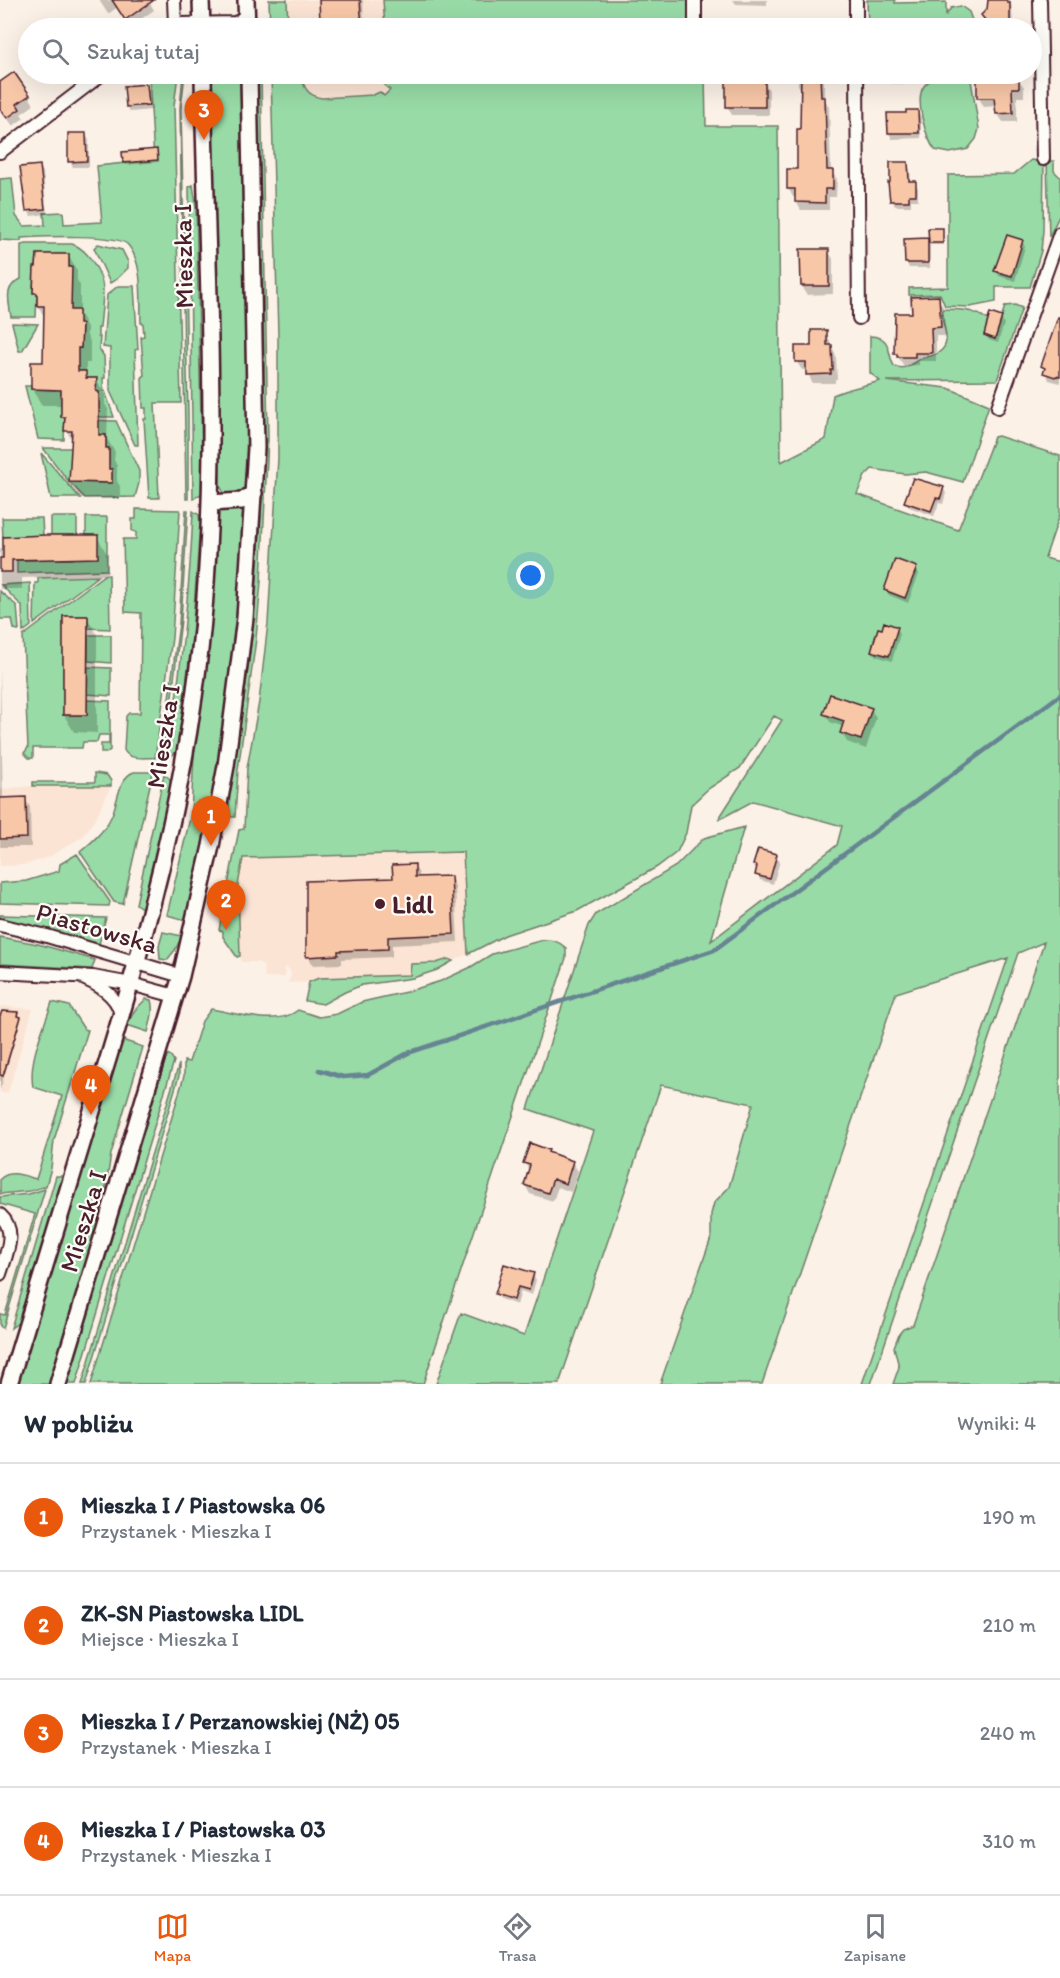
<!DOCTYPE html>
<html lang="pl">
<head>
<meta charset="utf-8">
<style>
	:root { --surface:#fff; --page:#f6f6f7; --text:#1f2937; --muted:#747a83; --line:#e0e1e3; --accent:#ea580c }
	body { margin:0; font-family:Itim,sans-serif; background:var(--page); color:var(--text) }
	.you { position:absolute; left:531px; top:576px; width:21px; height:21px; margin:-15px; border:4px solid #fff; border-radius:50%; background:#1a73e8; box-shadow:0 0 0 9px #1a73e833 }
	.badge { display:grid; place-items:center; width:39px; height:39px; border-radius:50%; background:var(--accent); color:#fff; font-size:20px; font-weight:700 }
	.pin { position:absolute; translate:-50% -50px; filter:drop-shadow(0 2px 3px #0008) }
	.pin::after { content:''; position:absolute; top:32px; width:21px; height:18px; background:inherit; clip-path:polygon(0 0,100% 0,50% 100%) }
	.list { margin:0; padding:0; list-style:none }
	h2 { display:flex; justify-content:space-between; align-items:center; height:78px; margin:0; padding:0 24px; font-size:26px }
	h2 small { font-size:20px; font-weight:400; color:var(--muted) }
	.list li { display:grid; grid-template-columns:39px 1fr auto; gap:18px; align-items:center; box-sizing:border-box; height:108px; padding:0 24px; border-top:2px solid var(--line) }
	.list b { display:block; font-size:22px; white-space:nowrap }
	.list p { margin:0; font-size:20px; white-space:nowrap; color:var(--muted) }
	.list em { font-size:20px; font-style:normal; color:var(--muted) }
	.icon { flex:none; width:33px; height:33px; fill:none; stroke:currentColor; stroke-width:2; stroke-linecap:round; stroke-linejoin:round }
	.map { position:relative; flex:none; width:1060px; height:1384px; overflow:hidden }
	.search { position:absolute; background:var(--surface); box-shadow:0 6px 24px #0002; left:18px; right:18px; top:18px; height:66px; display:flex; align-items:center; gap:15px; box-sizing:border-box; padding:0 21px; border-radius:33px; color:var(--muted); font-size:22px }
	.sheet { height:510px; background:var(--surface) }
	nav { display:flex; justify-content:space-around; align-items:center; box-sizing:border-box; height:84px; border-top:2px solid var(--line); background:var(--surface); font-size:16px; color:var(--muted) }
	nav a { display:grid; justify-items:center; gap:3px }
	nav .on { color:var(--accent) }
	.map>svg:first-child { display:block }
</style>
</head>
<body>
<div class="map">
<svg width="1060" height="1384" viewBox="0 0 1060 1384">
	<rect width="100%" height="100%" fill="#fcf1e7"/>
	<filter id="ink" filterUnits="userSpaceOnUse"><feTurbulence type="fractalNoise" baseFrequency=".0167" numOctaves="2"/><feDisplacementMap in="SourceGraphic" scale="12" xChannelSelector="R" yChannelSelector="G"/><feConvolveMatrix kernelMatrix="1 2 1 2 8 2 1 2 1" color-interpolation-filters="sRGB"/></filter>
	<g filter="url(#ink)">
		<path fill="#fbe4d4" d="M 287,0 L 383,0 L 385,28 L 288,28 Z
			M 291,74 L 387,74 L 385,86 L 390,90 L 384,97 L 379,92 L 373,95 L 316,97 L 309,94 L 304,87 L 302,76 L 291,77 Z
			M 33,786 L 111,786 L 95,820 L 82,837 L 49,857 L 24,865 L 0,866 L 0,789 Z
			M 463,852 L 468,954 L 453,961 L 449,959 L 436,963 L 411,964 L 411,975 L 319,978 L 309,982 L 288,983 L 291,976 L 290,970 L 286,967 L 285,968 L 285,977 L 265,978 L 263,965 L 258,962 L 241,962 L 240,944 L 219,930 L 233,858 Z
			M 0,1006 L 33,1009 L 8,1092 L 5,1094 L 0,1092 Z"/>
		<path fill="#98dba7" stroke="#717d69" stroke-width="1.5" d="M 269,0 L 287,0 L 288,28 L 270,28 Z
			M 383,0 L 691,0 L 691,28 L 385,28 Z
			M 867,0 L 895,0 L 895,3 L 946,2 L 946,15 L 951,8 L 961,6 L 969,12 L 975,28 L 868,28 Z
			M 149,74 L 178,74 L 174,106 L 181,403 L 155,403 L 159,498 L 149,498 L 144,419 L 146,419 L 146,408 L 143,408 L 142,377 L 144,376 L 141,337 L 144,336 L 143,323 L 141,323 C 140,299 144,264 128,245 C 118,233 39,237 21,238 L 21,241 L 0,240 L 0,179 L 12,178 L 16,216 L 24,226 L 45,225 L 44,213 L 63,212 L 64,224 L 102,222 L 97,166 L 154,160 Z
			M 183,74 L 185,74 L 181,109 L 188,414 L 188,499 L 186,499 L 180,108 Z
			M 211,74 L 240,74 L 247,429 L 245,486 L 240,494 L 230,495 L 224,493 L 220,486 Z
			M 257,74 L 261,74 L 268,438 L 261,581 L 256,639 L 238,770 L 235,817 L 230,817 C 227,783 237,747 242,713 C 250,659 256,605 259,550 C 269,392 261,232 257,74 Z
			M 271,74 L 291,74 L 291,77 L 302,76 C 303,89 309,96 322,98 L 373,95 L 380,92 L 384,96 L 390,90 L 385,86 L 387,74 L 705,74 L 706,126 L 778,126 L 781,462 L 826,439 L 833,395 C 848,388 864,386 880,381 L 870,373 L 870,336 C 893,337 886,351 894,366 C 906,371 910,364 920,359 C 925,356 932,357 938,353 C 956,342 938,322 943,309 C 962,310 973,309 988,320 L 984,335 L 995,339 L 1005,306 L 1015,305 L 1022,308 L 997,380 L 886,381 L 948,388 L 989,405 L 963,482 L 926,472 L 905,474 L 872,469 L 865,476 L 857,494 L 958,530 L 994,437 L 998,436 L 1060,456 L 1060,514 L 1045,558 L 1060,562 L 1060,1384 L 893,1384 L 899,1367 L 894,1347 L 899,1334 L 903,1329 L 913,1325 L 1044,942 L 1018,953 L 871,1384 L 862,1384 L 1008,958 L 896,993 L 762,1384 L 660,1384 L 711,1238 L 711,1214 L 714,1203 L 729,1187 L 753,1104 L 661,1085 L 559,1384 L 436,1384 L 461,1313 L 524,1336 L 593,1131 L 528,1109 L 589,925 L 596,914 L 676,866 L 704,838 L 744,827 L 711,941 L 837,845 L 842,826 L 753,801 L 718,820 L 782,720 L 774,716 L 740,768 L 708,789 L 691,805 L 686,833 L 677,852 L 657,867 L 577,911 L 505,935 L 468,954 L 463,852 L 243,858 L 238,885 L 240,956 L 237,957 L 223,937 L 223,931 L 219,930 L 239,830 L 244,829 L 247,768 L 259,702 L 268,623 L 278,458 L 278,335 Z
			M 938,74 L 970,74 L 979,129 L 976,139 L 968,149 L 950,153 L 935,150 C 926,138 914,100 924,86 C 927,82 934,78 938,74 Z
			M 1031,160 L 1044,162 L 1043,231 L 1041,251 L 1030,287 L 996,287 L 996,302 L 970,307 L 945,306 L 940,294 L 909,295 L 909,288 L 948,287 L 948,175 L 1014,174 Z
			M 1047,161 L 1054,161 L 1054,171 L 1060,177 L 1060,214 L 1049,237 Z
			M 193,185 L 196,204 L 202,460 L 201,494 L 193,499 L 189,187 Z
			M 26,244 L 72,244 C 88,249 102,273 103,289 C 103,302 101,315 100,328 L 98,328 L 98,337 L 100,337 L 99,349 L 104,356 L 105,378 L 103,378 L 103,391 L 105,391 L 114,417 L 99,417 L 99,392 L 96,391 L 96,378 L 86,378 L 85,371 L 70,371 L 78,348 L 81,348 L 82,324 L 60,310 L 69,267 L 69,254 L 55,254 L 55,260 L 51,254 L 37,254 L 36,267 L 34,268 L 33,292 L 37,293 L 36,317 L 11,317 C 9,301 3,287 21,279 L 21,245 Z
			M 98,244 L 122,250 L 128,262 L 128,268 L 117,279 L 110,283 L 94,248 Z
			M 118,286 L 134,286 L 138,349 L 135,350 L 138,445 L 135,445 L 110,391 L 110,348 L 103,347 L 107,295 Z
			M 12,323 L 38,324 L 22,351 L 19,351 Z
			M 64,378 L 61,392 L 61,417 L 65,417 L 64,440 L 38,439 L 25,386 L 31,386 L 31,389 L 55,390 Z
			M 89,420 L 116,421 L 139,471 L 139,483 L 135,497 L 85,498 L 69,482 L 43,448 L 72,448 L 76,468 L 70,469 L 70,482 L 112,483 L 112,469 L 106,469 L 109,464 L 109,449 L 106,448 L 106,435 L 88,434 Z
			M 41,453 L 80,498 L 51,498 Z
			M 136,509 L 180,510 L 172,638 L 155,758 C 145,757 129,761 124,750 L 126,716 L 129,713 L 140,713 L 141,613 L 125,612 L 123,539 L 136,539 L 136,532 L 132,531 L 132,519 L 136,519 Z
			M 242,509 L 245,509 C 238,613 227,716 208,818 C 202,852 194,886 186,920 L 167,915 L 191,814 L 194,754 L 209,646 L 218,513 L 221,510 Z
			M 186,510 L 188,510 L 181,620 L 172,696 L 161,757 L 179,624 Z
			M 193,511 L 199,515 L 200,523 L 192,637 L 178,748 L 174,754 L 168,758 C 180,675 190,594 193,511 Z
			M 51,517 L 77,517 L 77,535 L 51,535 Z
			M 86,517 L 107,517 L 107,570 L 17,573 L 17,560 L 38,560 L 38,556 L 52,559 L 73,559 L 98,535 L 86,535 Z
			M 2,518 L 42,518 L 43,536 L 3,537 Z
			M 104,575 L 109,575 L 110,629 L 88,628 L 88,616 L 63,616 L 63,715 L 87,715 L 87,700 L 110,701 L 110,750 L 106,753 L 101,753 L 101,744 L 109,744 L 109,735 L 99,735 L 97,742 L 83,742 L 82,748 L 33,748 L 33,758 L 29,758 L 24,753 L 28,748 L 23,636 Z
			M 98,576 L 34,624 L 35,583 L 38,583 L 38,578 Z
			M 30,583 L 31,626 L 23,632 L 22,606 L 1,585 Z
			M 0,591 L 17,606 L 19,630 L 14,629 L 12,619 L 0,619 Z
			M 88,635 L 111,635 L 111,663 L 88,661 Z
			M 88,667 L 111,668 L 111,696 L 87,694 Z
			M 134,772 L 153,772 L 123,904 L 114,902 L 80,852 C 92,842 104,832 111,817 C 118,804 118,777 134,772 Z
			M 95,773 L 107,775 L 111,781 L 111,786 L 33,786 L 33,782 L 95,782 Z
			M 164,774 L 170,779 L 170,792 L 143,909 L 136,904 Z
			M 77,854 L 110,902 L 109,906 L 0,903 L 0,883 L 26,881 L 59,871 L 60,864 Z
			M 0,915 L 106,918 L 99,944 L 46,929 L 0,920 Z
			M 163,932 L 182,936 L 175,950 L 167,960 L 160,959 L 159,946 Z
			M 0,937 L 38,944 L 95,960 L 92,969 L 0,964 Z
			M 543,940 C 553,940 559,941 566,948 L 566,958 L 423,1384 L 91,1384 L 178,1097 L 184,1076 L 184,1061 L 189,1062 L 202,1021 L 211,1009 C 236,1013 278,1027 298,1010 L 319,1017 L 337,1014 L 362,1002 L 406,992 L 441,981 L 469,968 L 492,954 Z
			M 449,959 L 453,961 L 437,970 L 413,978 L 362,985 L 345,992 L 323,1004 L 305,1001 L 309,982 L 319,978 L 410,975 L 411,964 L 436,963 Z
			M 146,999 L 151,1000 C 154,1010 151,1021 148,1032 L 127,1025 L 135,1010 Z
			M 52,1002 L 69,1006 L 84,1029 L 88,1030 L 54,1140 L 51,1168 L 46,1186 L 30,1191 L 0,1194 L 0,1179 C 11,1169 24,1176 36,1179 L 62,1096 L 33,1087 C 28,1060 44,1028 52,1002 Z
			M 122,1040 L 143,1047 L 111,1154 L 103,1206 L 49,1384 L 18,1384 Z
			M 167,1054 L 171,1056 L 174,1061 L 76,1384 L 67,1384 Z
			M 179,1064 L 179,1076 L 86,1384 L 82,1384 Z
			M 56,1176 L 63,1176 L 63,1179 L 19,1322 L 11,1328 Z
			M 45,1189 L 3,1328 L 0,1326 L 0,1314 L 5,1315 L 35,1214 L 0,1204 L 0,1197 L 29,1194 Z"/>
		<path fill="#0003" d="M 99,0 L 148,0 L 154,10 L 131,26 L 118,7 L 108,14 Z
			M 321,0 L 363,0 L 364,28 L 336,28 L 336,25 L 325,26 L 322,20 Z
			M 733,0 L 767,0 L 767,5 L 736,4 Z
			M 990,0 L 1010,0 L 1012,10 L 1013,28 L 994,28 L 986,21 L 983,15 L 988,9 Z
			M 45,23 L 51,25 L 54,28 L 38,28 Z
			M 727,24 L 760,24 L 763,28 L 727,28 Z
			M 47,74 L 56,74 L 51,78 Z
			M 58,74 L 75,74 L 77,78 L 67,85 Z
			M 798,74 L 824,74 L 824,98 L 829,107 L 831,171 L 837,179 L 836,197 L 829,197 L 829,210 L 801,210 L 796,202 L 796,197 L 793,197 L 788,188 L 799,171 L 801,90 L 798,85 Z
			M 888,74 L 915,74 L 915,84 L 891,84 Z
			M 1018,79 L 1024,87 L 1024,97 L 1017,97 L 1017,122 L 1003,122 L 997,113 L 997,106 L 984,107 L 979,98 Z
			M 764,81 L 769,90 L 769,115 L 732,115 L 727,106 Z
			M 0,84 L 29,96 L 34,105 L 21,114 L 24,118 L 13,126 L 0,108 Z
			M 146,86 L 149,91 L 151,110 L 130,112 L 127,106 Z
			M 917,111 L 921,117 L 921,138 L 892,139 L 889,133 L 908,114 Z
			M 85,134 L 89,140 L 89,167 L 73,167 L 70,161 Z
			M 157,150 L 159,162 L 126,165 L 124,163 Z
			M 907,163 L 910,169 L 911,183 L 915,183 L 918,188 L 918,200 L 911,200 L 911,206 L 895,206 L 892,200 Z
			M 40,167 L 43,172 L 47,214 L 31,216 L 28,210 Z
			M 930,230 L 942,230 L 944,245 L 930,245 Z
			M 927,240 L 930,245 L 930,268 L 909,268 L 906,262 Z
			M 1022,241 L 1025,247 L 1015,281 L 999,276 L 996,270 Z
			M 828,250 L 833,259 L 833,294 L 807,295 L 802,286 Z
			M 68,255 L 77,271 L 77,280 L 80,285 L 80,314 L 87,327 L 87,336 L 90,341 L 90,363 L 86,363 L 86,374 L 89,379 L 96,379 L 105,395 L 105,404 L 108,409 L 107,439 L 115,452 L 114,460 L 117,466 L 117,481 L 120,486 L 120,499 L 80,498 L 71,482 L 73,442 L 66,430 L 66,423 L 62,417 L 63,405 L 41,405 L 32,389 L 33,363 L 45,363 L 45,318 L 38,306 L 38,299 L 35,292 Z
			M 938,298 L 943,307 L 946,336 L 936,336 L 936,361 L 919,361 L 919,365 L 904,366 L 896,354 L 913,315 Z
			M 1001,318 L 1004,324 L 998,343 L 989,340 L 985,335 Z
			M 1060,328 L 1060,383 L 1049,380 L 1043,366 Z
			M 826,332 L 836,356 L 837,379 L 835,379 L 835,383 L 812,383 L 807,370 L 802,370 L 796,361 L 813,347 Z
			M 943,488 L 946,493 L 943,504 L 939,503 L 934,516 L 909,507 L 906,502 Z
			M 97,536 L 107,554 L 107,575 L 22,578 L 22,589 L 0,589 L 0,549 Z
			M 916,568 L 919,574 L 908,603 L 889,595 L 885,590 Z
			M 87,617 L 97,635 L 97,733 L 74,732 L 64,715 Z
			M 897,628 L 900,634 L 892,661 L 876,656 L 872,651 Z
			M 0,668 L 3,799 L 25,799 L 30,807 L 31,847 L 0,847 Z
			M 871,709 L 876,718 L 866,749 L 847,742 L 842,733 L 844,727 L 830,722 L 825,713 Z
			M 776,856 L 780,861 L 773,884 L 760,880 L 755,865 Z
			M 414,865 L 419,874 L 419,878 L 451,877 L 455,886 L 458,942 L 392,945 L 392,957 L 342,959 L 342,964 L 313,965 L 308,956 L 395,879 Z
			M 17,1014 L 18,1018 L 21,1021 L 0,1090 L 0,1021 Z
			M 548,1151 L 550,1155 L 572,1162 L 578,1171 L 571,1192 L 558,1187 L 553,1201 L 530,1194 L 525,1185 L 530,1172 L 525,1163 Z
			M 533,1274 L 536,1280 L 532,1295 L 521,1291 L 517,1305 L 500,1299 L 497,1294 Z"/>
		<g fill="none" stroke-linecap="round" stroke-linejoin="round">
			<path stroke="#668492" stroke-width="4.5" d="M 319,1070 L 343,1077 L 368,1075 L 408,1053 L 714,950 L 1060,695"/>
		</g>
		<path fill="#f8c7a8" stroke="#4a1f2b" stroke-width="1.5" d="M 112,0 L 154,0 L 125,20 Z
			M 319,0 L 360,0 L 362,28 L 335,28 L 334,20 L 320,21 Z
			M 988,0 L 1007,0 L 1007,3 L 1010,3 L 1010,27 L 991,27 L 991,21 L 986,21 L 981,15 L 987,9 Z
			M 14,72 L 30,95 L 17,104 L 20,109 L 7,118 L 0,109 L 0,82 Z
			M 801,74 L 820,74 L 821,97 L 825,97 L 827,170 L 833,170 L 833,189 L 825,189 L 825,203 L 795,202 L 795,189 L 787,189 L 787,169 L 797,169 L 797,129 L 800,129 Z
			M 1019,77 L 1019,88 L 1012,88 L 1013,113 L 996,114 L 994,98 L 977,98 L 977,79 L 980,78 Z
			M 726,79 L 765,79 L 765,107 L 726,107 Z
			M 147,84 L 149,105 L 126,107 L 124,86 Z
			M 906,110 L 918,110 L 919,133 L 888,133 L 887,113 L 906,113 Z
			M 68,133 L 86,133 L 87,161 L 68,162 Z
			M 157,149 L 158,160 L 123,163 L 122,152 Z
			M 890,162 L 908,162 L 909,181 L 916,181 L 916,195 L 909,195 L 909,201 L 890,201 L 888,182 L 890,182 Z
			M 40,165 L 45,209 L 26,211 L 20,167 Z
			M 928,228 L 943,228 L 943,243 L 929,243 Z
			M 1007,235 L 1023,240 L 1012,276 L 994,271 Z
			M 928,238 L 928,263 L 905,263 L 904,239 Z
			M 800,249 L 829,249 L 829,286 L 801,286 Z
			M 37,254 L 69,254 L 69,267 L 72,267 L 71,310 L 79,310 L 79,324 L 82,324 L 81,348 L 78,348 L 78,371 L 86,371 L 86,378 L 97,378 L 96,391 L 99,392 L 99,435 L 106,435 L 106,448 L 109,448 L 109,469 L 112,469 L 112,483 L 69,482 L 72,431 L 64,431 L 65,417 L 61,417 L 61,390 L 31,389 L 31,362 L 43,362 L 44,306 L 37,306 L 37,293 L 33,293 L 34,267 L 36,267 Z
			M 939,296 L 941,327 L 931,328 L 932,353 L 915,353 L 915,357 L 897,357 L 897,354 L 894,354 L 895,313 L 912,313 L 911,297 Z
			M 990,313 L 1002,317 L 995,339 L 984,335 Z
			M 1058,317 L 1060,317 L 1060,377 L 1056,376 L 1055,377 L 1043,373 L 1045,368 L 1041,366 Z
			M 811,330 L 827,330 L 827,345 L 832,345 L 833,370 L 831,370 L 831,374 L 806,375 L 806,362 L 795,362 L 795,346 L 811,346 Z
			M 913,478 L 944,487 L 940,499 L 936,498 L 931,511 L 904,502 Z
			M 45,535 L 98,535 L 98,558 L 12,560 L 12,572 L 0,572 L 0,558 L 3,558 L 3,537 Z
			M 895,559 L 917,567 L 905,598 L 884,590 Z
			M 63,616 L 88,616 L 87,715 L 63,715 Z
			M 884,622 L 898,627 L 889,656 L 871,651 L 878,628 L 882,629 Z
			M 830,694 L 872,708 L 861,740 L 840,733 L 844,721 L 823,714 Z
			M 26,797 L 27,838 L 0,839 L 0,798 Z
			M 758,849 L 777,854 L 770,879 L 755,875 L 757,866 L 753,865 Z
			M 415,864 L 415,877 L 451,876 L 454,934 L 388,937 L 388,949 L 338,951 L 338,955 L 306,957 L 306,881 L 393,878 L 392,865 Z
			M 2,1011 L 18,1012 L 17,1016 L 21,1017 L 3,1076 L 0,1075 L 0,1016 Z
			M 530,1143 L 549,1150 L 548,1152 L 573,1161 L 566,1184 L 553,1179 L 548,1193 L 524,1185 L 530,1165 L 523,1163 Z
			M 504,1264 L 534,1273 L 529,1290 L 518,1287 L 514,1300 L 495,1294 Z"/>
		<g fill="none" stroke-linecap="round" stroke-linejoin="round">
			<g stroke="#4a1f2b" stroke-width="16">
				<path id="minor" d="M 174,0 L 175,25
					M 695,0 L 695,28
					M 856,0 L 856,28
					M 1040,0 L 1043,159
					M 164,28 L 181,24 L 235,23 L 240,21 L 247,13
					M 857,74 L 859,318
					M 0,152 L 102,74
					M 998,407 L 1060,233
					M 0,925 L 47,936 L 181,976
					M 0,972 L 93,977 L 131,984 L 175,996
					M 85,979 C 101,986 121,999 121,1019
					M 0,1215 C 18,1231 6,1254 0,1274"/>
			</g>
			<g stroke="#4a1f2b" stroke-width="20">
				<path id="tertiary" d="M 201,0 L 202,28
					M 246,0 L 247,28
					M 210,503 L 242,501 L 254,493
					M 9,1384 C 37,1294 63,1204 91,1114 C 134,977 174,840 194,697 C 224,491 206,281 203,74
					M 58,1384 L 181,976 L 211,846 L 226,766 L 245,618 L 256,448 L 249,74"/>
			</g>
			<use href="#minor" stroke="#fdfcf7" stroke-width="12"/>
			<use href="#tertiary" stroke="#fdfcf7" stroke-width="15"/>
		</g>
	</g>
	<circle fill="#4a1f2b" stroke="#fdfcf7" stroke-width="2" cx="380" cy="904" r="6"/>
	<g text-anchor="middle" stroke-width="4.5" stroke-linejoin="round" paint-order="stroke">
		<g font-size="26" fill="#4a1f2b" stroke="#fdfcf7">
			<text transform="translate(183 256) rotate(-91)" y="9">Mieszka I</text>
			<text transform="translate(163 736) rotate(-81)" y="9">Mieszka I</text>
			<text transform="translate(97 928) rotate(16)" y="9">Piastowska</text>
			<text transform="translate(83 1221) rotate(-73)" y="9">Mieszka I</text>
		</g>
		<g font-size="26" font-weight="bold" fill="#4a1f2b" stroke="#fdfcf7" text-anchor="start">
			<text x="392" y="913">Lidl</text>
		</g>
	</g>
</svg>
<div class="you"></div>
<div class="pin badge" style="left:211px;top:846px">1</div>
<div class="pin badge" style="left:226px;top:930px">2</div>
<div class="pin badge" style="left:204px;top:140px">3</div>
<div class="pin badge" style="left:91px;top:1115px">4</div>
<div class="search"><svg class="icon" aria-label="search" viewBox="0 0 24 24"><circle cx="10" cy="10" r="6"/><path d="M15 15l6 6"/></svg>Szukaj tutaj</div>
</div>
<section class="sheet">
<h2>W pobliżu<small>Wyniki: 4</small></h2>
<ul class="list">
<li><span class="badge">1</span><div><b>Mieszka I / Piastowska 06</b><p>Przystanek · Mieszka I</p></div><em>190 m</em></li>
<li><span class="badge">2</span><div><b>ZK-SN Piastowska LIDL</b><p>Miejsce · Mieszka I</p></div><em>210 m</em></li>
<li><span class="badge">3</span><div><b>Mieszka I / Perzanowskiej (NŻ) 05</b><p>Przystanek · Mieszka I</p></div><em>240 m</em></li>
<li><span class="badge">4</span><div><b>Mieszka I / Piastowska 03</b><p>Przystanek · Mieszka I</p></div><em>310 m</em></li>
</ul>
</section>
<nav>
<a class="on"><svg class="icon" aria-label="map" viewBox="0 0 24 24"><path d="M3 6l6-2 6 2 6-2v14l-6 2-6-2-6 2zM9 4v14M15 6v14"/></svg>Mapa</a>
<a><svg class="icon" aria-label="directions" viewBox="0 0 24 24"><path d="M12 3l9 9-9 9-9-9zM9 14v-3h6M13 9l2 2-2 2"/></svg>Trasa</a>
<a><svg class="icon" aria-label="saved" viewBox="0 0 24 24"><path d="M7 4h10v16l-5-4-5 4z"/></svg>Zapisane</a>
</nav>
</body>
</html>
